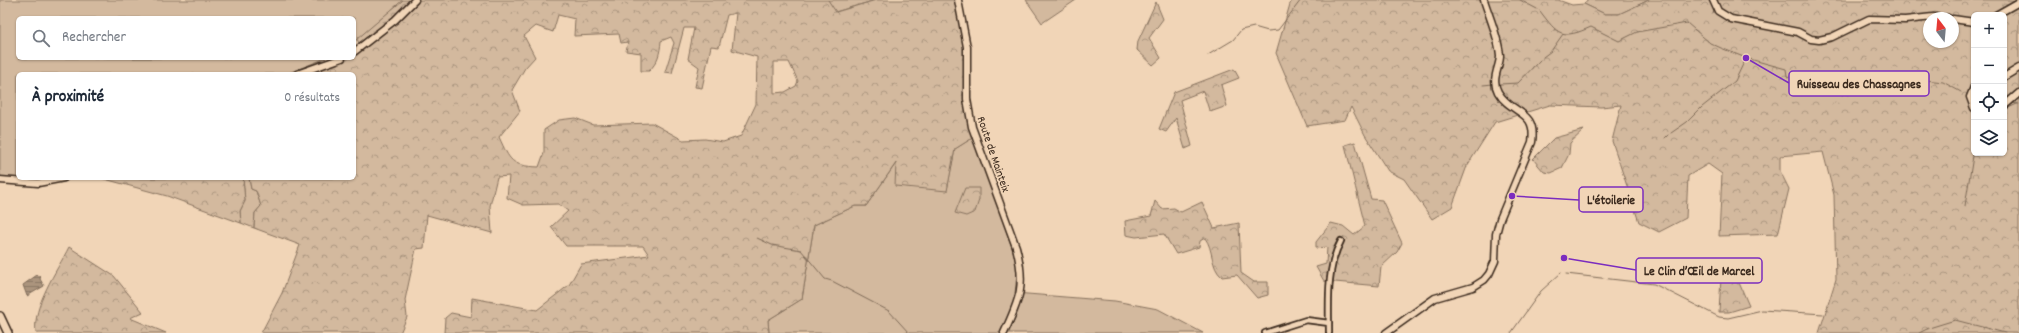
<!DOCTYPE html>
<html lang="fr">
<head>
<meta charset="utf-8">
<style>
	:root { --surface:#fff; --page:#f2f2f3; --text:#1f2937; --muted:#747a83; --line:#e0e1e3 }
	body { margin:0; font-family:Dekko,sans-serif; background:var(--page); color:var(--text) }
	.controls { position:absolute; right:12px; top:12px; display:grid; overflow:hidden; border-radius:6px; box-shadow:0 1px 3px #0004 }
	.controls button { width:36px; height:36px; display:grid; place-items:center; padding:0; border:0; border-bottom:1px solid var(--line); background:var(--surface); color:var(--text); font:20px sans-serif }
	.compass { position:absolute; left:1923px; top:12px; width:36px; height:36px; border-radius:50%; background:var(--surface); box-shadow:0 1px 3px #0004; rotate:344deg }
	.list { margin:0; padding:0; list-style:none }
	h2 { display:flex; justify-content:space-between; align-items:center; height:52px; margin:0; padding:0 16px; font-size:17px }
	h2 small { font-size:13px; font-weight:400; color:var(--muted) }
	.icon { flex:none; width:22px; height:22px; fill:none; stroke:currentColor; stroke-width:2; stroke-linecap:round; stroke-linejoin:round }
	.map { position:relative; flex:none; width:2019px; height:333px; overflow:hidden }
	.search { position:absolute; background:var(--surface); box-shadow:0 1px 3px #0004; left:16px; top:16px; width:340px; height:44px; display:flex; align-items:center; gap:10px; box-sizing:border-box; padding:0 14px; border-radius:6px; color:var(--muted); font-size:15px }
	.panel { position:absolute; background:var(--surface); box-shadow:0 1px 3px #0004; left:16px; top:72px; width:340px; height:108px; border-radius:6px }
	.map>svg:first-child { display:block }
</style>
</head>
<body>
<div class="map">
<svg width="2019" height="333" viewBox="0 0 2019 333">
	<defs>
		<pattern id="forest-crowns" width="20" height="18" patternUnits="userSpaceOnUse"><rect width="20" height="18" fill="#d3b99e"/><path d="M2 6a3 3 0 1 1 6 0M12 15a3 3 0 1 1 6 0" fill="none" stroke="#ac9780"/></pattern>
		<pattern id="water-rules" width="6" height="5" patternUnits="userSpaceOnUse"><rect width="6" height="5" fill="#ab947d"/><path d="M0 2.5h6" fill="none" stroke="#8c7966"/></pattern>
	</defs>
	<rect width="100%" height="100%" fill="#f1d5b7"/>
	<filter id="ink" filterUnits="userSpaceOnUse"><feTurbulence type="fractalNoise" baseFrequency=".025" numOctaves="2"/><feDisplacementMap in="SourceGraphic" scale="8" xChannelSelector="R" yChannelSelector="G"/><feConvolveMatrix kernelMatrix="1 2 1 2 8 2 1 2 1" color-interpolation-filters="sRGB"/></filter>
	<g filter="url(#ink)">
		<path fill="#d3b99e" stroke="#87725e" d="M 0,0 L 403,0 L 354,42 L 354,18 L 18,18 L 18,58 L 326,58 L 286,74 L 18,74 L 18,178 L 45,178 L 29,181 L 0,177 Z
			M 828,0 L 876,0 L 835,12 Z
			M 1026,0 L 1076,0 L 1042,23 Z
			M 1587,0 L 1649,0 L 1619,14 L 1605,14 L 1584,4 Z
			M 974,137 L 1018,265 L 1015,293 L 1115,301 L 1158,309 L 1203,333 L 769,333 L 768,320 L 802,299 L 814,225 L 855,206 L 866,206 L 897,162 L 947,190 L 955,149 Z
			M 243,178 L 249,178 L 251,189 L 256,191 L 261,206 L 255,213 L 254,228 L 241,223 L 240,211 L 245,201 Z"/>
		<path fill="url(#forest-crowns)" stroke="#87725e" fill-rule="evenodd" d="M 403,0 L 828,0 L 836,12 L 876,0 L 955,0 L 960,19 L 974,137 L 955,149 L 947,191 L 895,186 L 896,163 L 866,206 L 855,206 L 814,225 L 802,299 L 768,320 L 769,333 L 444,333 L 445,318 L 451,313 L 471,317 L 472,298 L 537,310 L 569,285 L 581,264 L 649,255 L 643,246 L 566,246 L 551,227 L 568,211 L 558,204 L 523,205 L 507,198 L 509,176 L 497,177 L 490,206 L 492,233 L 427,215 L 424,248 L 416,249 L 405,300 L 407,317 L 400,333 L 261,333 L 282,293 L 300,245 L 254,228 L 255,213 L 261,206 L 256,191 L 251,189 L 249,178 L 354,178 L 354,74 L 303,74 L 348,58 L 354,58 L 354,55 L 362,50 L 357,39 ZM 736,13 L 732,50 L 757,57 L 756,104 L 741,136 L 723,142 L 705,139 L 683,140 L 652,123 L 593,125 L 575,118 L 559,120 L 544,130 L 544,153 L 539,167 C 511,166 510,161 499,137 L 520,111 L 512,90 L 525,68 L 535,57 L 524,36 L 536,26 L 553,32 L 558,15 L 575,19 L 574,36 L 619,34 L 621,43 L 628,42 L 626,51 L 641,53 L 641,71 L 649,71 C 658,62 660,53 661,41 L 671,37 L 674,43 L 665,72 L 672,73 L 684,28 L 694,28 L 688,59 L 699,67 L 695,87 L 702,88 L 711,46 L 719,47 L 727,15 ZM 774,62 L 789,62 L 798,81 L 796,86 L 785,92 L 774,93 Z
			M 1293,0 L 1558,0 L 1572,5 L 1584,4 L 1605,14 L 1619,14 L 1649,0 L 2019,0 L 2019,333 L 1819,333 L 1836,279 L 1834,195 L 1823,152 L 1780,156 L 1780,171 L 1789,189 L 1778,234 L 1719,236 L 1722,174 L 1708,164 L 1688,176 L 1686,218 L 1659,232 L 1639,222 L 1612,141 L 1621,105 L 1601,107 L 1550,105 L 1495,122 L 1467,166 L 1452,207 L 1432,219 L 1404,179 L 1388,171 L 1365,135 L 1351,107 L 1345,120 L 1307,126 L 1276,53 L 1290,4 ZM 1974,15 L 2004,15 L 2004,153 L 1974,153 ZM 1929,18 L 1953,18 L 1953,42 L 1929,42 Z
			M 1156,2 L 1163,19 L 1149,38 L 1161,58 L 1153,65 L 1137,50 L 1138,41 Z
			M 1234,69 L 1239,78 L 1221,85 L 1227,106 L 1213,111 L 1209,110 L 1203,91 L 1180,100 L 1192,146 L 1185,149 L 1176,118 L 1166,132 L 1159,129 L 1174,92 Z
			M 1584,130 L 1570,143 L 1569,154 L 1562,168 L 1551,173 L 1544,172 L 1533,159 L 1554,138 Z
			M 1355,142 L 1371,199 L 1382,200 L 1402,243 L 1397,252 L 1381,267 L 1379,286 L 1324,281 L 1316,267 L 1326,264 L 1327,247 L 1316,248 L 1316,242 L 1331,223 L 1343,226 L 1354,235 L 1365,226 L 1345,145 Z
			M 101,178 L 243,178 L 245,201 L 240,211 L 241,223 L 167,196 Z
			M 965,188 L 979,188 L 979,200 L 975,212 L 966,216 L 955,213 Z
			M 1155,201 L 1162,209 L 1174,208 L 1181,212 L 1202,202 L 1214,228 L 1239,223 L 1241,273 L 1254,282 L 1268,282 L 1268,295 L 1257,298 L 1237,275 L 1222,277 C 1210,267 1214,250 1205,238 L 1200,241 L 1199,247 L 1176,254 L 1164,234 L 1136,237 L 1126,235 L 1125,221 L 1151,216 Z
			M 69,247 L 114,276 L 143,312 L 130,318 L 166,333 L 36,333 C 32,306 57,271 69,247 Z
			M 1727,273 L 1737,278 L 1749,306 L 1729,312 L 1719,312 L 1721,278 Z"/>
		<path fill="url(#water-rules)" stroke="#7e6a57" d="M 37,275 L 41,276 L 40,279 L 44,286 L 27,296 L 23,285 Z"/>
		<g fill="none" stroke-linecap="round" stroke-linejoin="round">
			<path stroke="#7e6a57" stroke-width="1" d="M 1520,0 L 1537,9
				M 1540,11 C 1558,35 1562,40 1591,27 L 1619,41 L 1637,32 L 1687,23 L 1710,43 L 1721,48 L 1746,58 L 1786,69 L 1787,76 L 1806,84 L 1857,84 L 1917,79 L 1943,82 L 1961,92
				M 1208,55 L 1233,40 L 1241,30 L 1254,27 L 1268,31 L 1278,30 L 1301,0
				M 1543,57 L 1551,51 L 1563,34
				M 1500,84 L 1518,83 L 1540,60
				M 1483,85 L 1493,84
				M 2011,103 L 2019,104
				M 2004,110 L 2017,104
				M 1671,133 L 1687,122 L 1702,107 L 1735,81 L 1746,58
				M 1665,138 L 1668,135
				M 1965,206 L 1974,150
				M 757,238 L 772,245 L 801,250 L 825,279 L 832,281 L 889,311 L 909,333
				M 1566,274 L 1654,284 L 1719,317 L 1728,318 L 1762,310 L 1823,314
				M 1511,333 L 1541,291 L 1561,273
				M 1919,333 L 1929,328 L 1955,320 L 2005,333"/>
			<g stroke="#3b2a1e" stroke-width="8">
				<path id="street" d="M 1265,333 L 1306,320 L 1329,323
					M 1329,333 C 1329,303 1326,268 1341,241"/>
			</g>
			<g stroke="#3b2a1e" stroke-width="9">
				<path id="secondary" d="M 958,0 L 967,47 L 967,99 L 972,127 L 1016,247 C 1026,285 1020,299 1004,333
					M 1713,0 L 1718,11 L 1731,19 L 1798,32 L 1811,39 L 1819,40 L 1832,37 L 1869,19 L 1905,20 L 1933,17 L 1948,18
					M 1996,15 L 2019,2
					M 1953,19 L 1974,22
					M 354,52 L 395,20 L 415,0
					M 297,74 L 342,58
					M 2004,77 L 2019,68
					M 1974,87 L 1970,97 L 1974,108
					M 2004,106 L 2019,93
					M 0,180 L 38,183 L 64,178
					M 1386,333 L 1435,298 L 1473,287 L 1484,280 L 1489,274 L 1495,261 L 1496,234 L 1500,219 L 1532,142 C 1537,109 1511,115 1498,92 C 1491,79 1499,69 1500,57 C 1500,41 1489,16 1484,0"/>
			</g>
			<g stroke="#3b2a1e" stroke-width="10">
				<path id="primary" d="M 0,316 L 8,333"/>
			</g>
			<use href="#street" stroke="#f1d5b7" stroke-width="4.5"/>
			<use href="#secondary" stroke="#f1d5b7" stroke-width="6"/>
			<use href="#primary" stroke="#f1d5b7" stroke-width="7"/>
		</g>
	</g>
	<g text-anchor="middle" stroke-width="3.5" stroke-linejoin="round" paint-order="stroke">
		<g font-size="12" fill="#3b2a1e" stroke="#f1d5b7">
			<text transform="translate(994 154) rotate(71)" y="4">Route de Mainteix</text>
		</g>
	</g>
	<path fill="none" stroke="#7b2cbf" stroke-width="1.5" d="M1746 58L1789 83M1512 196L1579 200M1564 258L1636 270"/>
	<g fill="#7b2cbf" stroke="#f1d5b7" stroke-width="1.5">
		<circle cx="1746" cy="58" r="4"/>
		<circle cx="1512" cy="196" r="4"/>
		<circle cx="1564" cy="258" r="4"/>
	</g>
	<g fill="#f1d5b7" stroke="#7b2cbf" stroke-width="1.5">
		<rect x="1789" y="71" width="140" height="25" rx="4"/>
		<rect x="1579" y="187" width="64" height="25" rx="4"/>
		<rect x="1636" y="258" width="126" height="25" rx="4"/>
	</g>
	<g font-size="13" text-anchor="middle" font-weight="bold" fill="#3b2a1e">
		<text x="1859" y="88">Ruisseau des Chassagnes</text>
		<text x="1611" y="204">L'étoilerie</text>
		<text x="1699" y="275">Le Clin d’Œil de Marcel</text>
	</g>
</svg>
<div class="controls">
<button>+</button>
<button>−</button>
<button><svg class="icon" aria-label="locate" viewBox="0 0 24 24"><circle cx="12" cy="12" r="6"/><path d="M12 2v4M12 18v4M2 12h4M18 12h4"/></svg></button>
<button><svg class="icon" aria-label="layers" viewBox="0 0 24 24"><path d="M12 4l9 5-9 5-9-5zM3 14l9 5 9-5"/></svg></button>
</div>
<svg class="compass" viewBox="-18 -18 36 36"><path d="M0-13l5 13h-10z" fill="#e53935"/><path d="M0 13l5-13h-10z" fill="#747a83"/></svg>
<div class="search"><svg class="icon" aria-label="search" viewBox="0 0 24 24"><circle cx="10" cy="10" r="6"/><path d="M15 15l6 6"/></svg>Rechercher</div>
<section class="panel">
<h2>À proximité<small>0 résultats</small></h2>
<ul class="list">
</ul>
</section>
</div>
</body>
</html>
